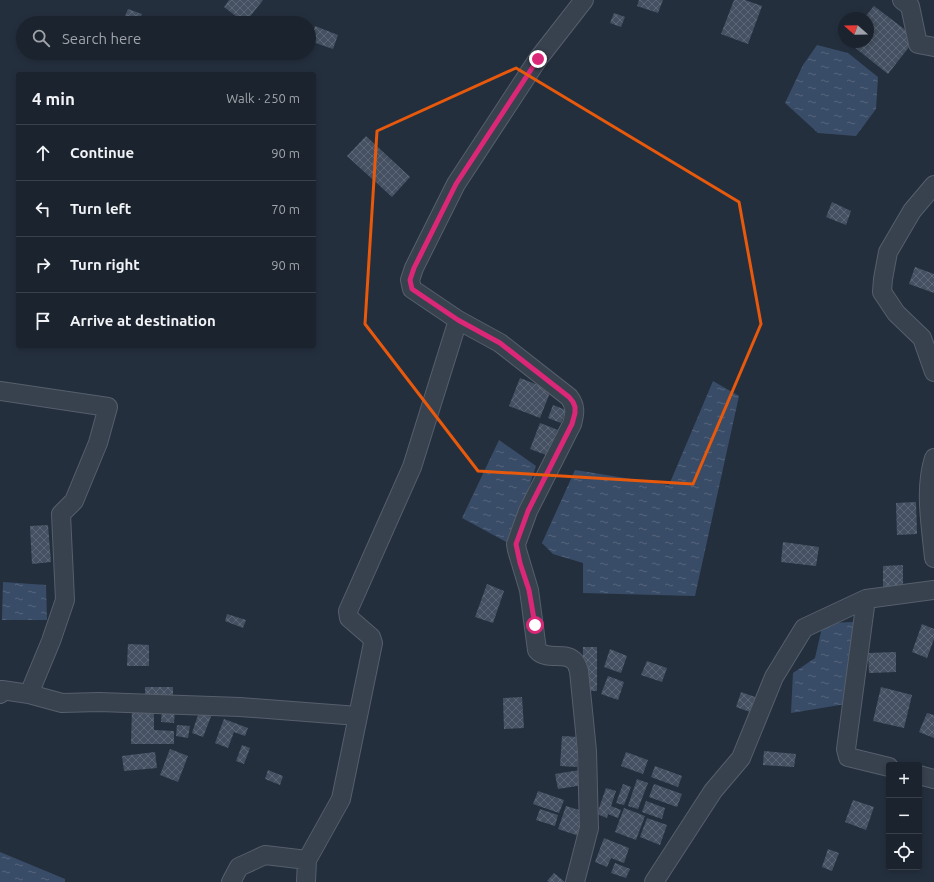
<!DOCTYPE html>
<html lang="en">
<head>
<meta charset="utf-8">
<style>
	:root { --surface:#1b232e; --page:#242b36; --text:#f1f3f6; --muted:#a0a4aa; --line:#39404a }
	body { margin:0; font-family:Ubuntu,sans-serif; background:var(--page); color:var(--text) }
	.controls { position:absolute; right:12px; bottom:12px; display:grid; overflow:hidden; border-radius:4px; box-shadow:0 2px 6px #0003 }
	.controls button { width:36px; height:36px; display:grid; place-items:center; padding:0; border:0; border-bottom:1px solid var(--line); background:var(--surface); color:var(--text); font:20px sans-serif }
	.compass { position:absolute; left:838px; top:12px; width:36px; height:36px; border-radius:50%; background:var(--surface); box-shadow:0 2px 6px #0003; rotate:290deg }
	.stop { position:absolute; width:12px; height:12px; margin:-9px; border:3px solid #db2777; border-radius:50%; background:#fff }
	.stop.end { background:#db2777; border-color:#fff; box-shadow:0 1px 4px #0008 }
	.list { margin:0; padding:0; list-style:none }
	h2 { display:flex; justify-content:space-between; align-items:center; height:52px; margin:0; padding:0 16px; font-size:17px }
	h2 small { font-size:13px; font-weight:400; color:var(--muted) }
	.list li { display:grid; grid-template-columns:26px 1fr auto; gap:12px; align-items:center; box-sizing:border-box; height:56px; padding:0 16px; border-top:1px solid var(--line) }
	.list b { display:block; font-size:15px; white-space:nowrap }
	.list em { font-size:13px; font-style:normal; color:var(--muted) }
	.icon { flex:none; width:22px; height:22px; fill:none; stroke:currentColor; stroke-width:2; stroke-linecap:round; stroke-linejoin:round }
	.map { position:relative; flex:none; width:934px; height:882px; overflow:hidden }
	.search { position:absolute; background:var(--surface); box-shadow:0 2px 6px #0003; left:16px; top:16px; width:300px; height:44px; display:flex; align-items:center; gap:10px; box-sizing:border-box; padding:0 14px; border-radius:22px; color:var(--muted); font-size:15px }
	.panel { position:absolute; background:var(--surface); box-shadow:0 2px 6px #0003; left:16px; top:72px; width:300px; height:276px; border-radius:4px }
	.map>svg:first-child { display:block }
</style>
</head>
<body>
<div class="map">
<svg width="934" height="882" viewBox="0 0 934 882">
	<defs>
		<pattern id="water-ripples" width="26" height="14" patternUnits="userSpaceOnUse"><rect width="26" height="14" fill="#394c67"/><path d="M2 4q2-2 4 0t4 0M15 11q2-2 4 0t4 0" fill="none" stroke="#53647b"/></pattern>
		<pattern id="building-cross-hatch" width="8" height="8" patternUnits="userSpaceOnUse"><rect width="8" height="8" fill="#455162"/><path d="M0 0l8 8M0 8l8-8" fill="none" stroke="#5d6877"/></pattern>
	</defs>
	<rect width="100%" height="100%" fill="#242f3e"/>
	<path fill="url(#water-ripples)" d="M 817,45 L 848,53 L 878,77 L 876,109 L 856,136 L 818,133 L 785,103 L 803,65 Z
		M 713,381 L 739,396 L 695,596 L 583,593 L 583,563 L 553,554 L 542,543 L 575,470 L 669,485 Z
		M 499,440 L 536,466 L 510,544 L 462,518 Z
		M 3,582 L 46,585 L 47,620 L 2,620 Z
		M 855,622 L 852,703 L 791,713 L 793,673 L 815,658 L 823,623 Z
		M 0,852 L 65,879 L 65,882 L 0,882 Z"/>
	<path fill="url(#building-cross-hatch)" d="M 229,0 L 263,0 L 245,23 L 224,7 Z
		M 639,0 L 663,0 L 658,13 L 637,6 Z
		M 734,0 L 745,0 L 762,6 L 748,44 L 721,34 Z
		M 874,6 L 916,38 L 888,74 L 848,42 L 868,42 L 868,18 L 864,18 Z
		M 128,9 L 142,14 L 138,23 L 122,23 Z
		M 614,13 L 625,17 L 621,27 L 610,23 Z
		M 315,26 L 338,35 L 333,49 L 310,41 Z
		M 366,136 L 410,177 L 392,197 L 347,156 Z
		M 832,202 L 851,211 L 846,225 L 826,217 Z
		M 915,267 L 934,274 L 934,293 L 909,284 Z
		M 520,378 L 551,390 L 540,418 L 509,406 Z
		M 553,405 L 566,410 L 561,423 L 548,418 Z
		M 540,423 L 558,430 L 549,456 L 530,449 Z
		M 916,502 L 917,534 L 897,535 L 896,503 Z
		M 48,525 L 51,562 L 32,564 L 30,526 Z
		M 783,542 L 819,547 L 816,566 L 781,562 Z
		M 903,565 L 903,590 L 883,590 L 883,566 Z
		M 487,584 L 504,591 L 493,623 L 475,617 Z
		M 227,614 L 246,620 L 243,628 L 225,621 Z
		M 922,624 L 934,629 L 934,639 L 927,658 L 912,652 Z
		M 128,644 L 149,645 L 149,666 L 127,666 Z
		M 583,647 L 597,647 L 597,691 L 582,691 Z
		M 610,649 L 627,656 L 621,673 L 604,667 Z
		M 896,652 L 896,672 L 869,673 L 868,653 Z
		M 647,661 L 667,668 L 662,682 L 641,675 Z
		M 608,676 L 624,682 L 618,700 L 601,694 Z
		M 145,687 L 173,687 L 173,701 L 145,701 Z
		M 881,687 L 912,695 L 904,728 L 873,721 Z
		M 741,692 L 758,698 L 753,713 L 736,707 Z
		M 522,697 L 524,728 L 504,729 L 503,698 Z
		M 162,708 L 175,709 L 174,723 L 161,722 Z
		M 132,709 L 154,710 L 154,730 L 174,731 L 174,744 L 131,744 Z
		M 200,709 L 212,714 L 203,737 L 192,733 Z
		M 927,713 L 934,715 L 934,738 L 919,732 Z
		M 224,719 L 248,728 L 245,736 L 234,732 L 228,748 L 215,743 Z
		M 177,725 L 190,726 L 188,738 L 176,736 Z
		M 562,736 L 578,737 L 577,767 L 560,766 Z
		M 242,745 L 250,748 L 244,764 L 236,761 Z
		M 170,749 L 188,756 L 178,782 L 160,775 Z
		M 764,751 L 796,754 L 794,767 L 763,765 Z
		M 155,752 L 157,768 L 124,771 L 122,756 Z
		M 626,752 L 648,760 L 643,774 L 621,766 Z
		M 655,766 L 682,776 L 678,787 L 651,777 Z
		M 268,770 L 283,776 L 280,785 L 265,779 Z
		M 580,770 L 583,785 L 558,789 L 555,774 Z
		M 637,779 L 648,783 L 638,809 L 628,806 Z
		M 623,784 L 631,787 L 624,805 L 616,803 Z
		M 654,784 L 682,794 L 677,807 L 649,797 Z
		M 606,788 L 616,791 L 611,806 L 621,810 L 618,818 L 608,814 L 607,818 L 597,814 Z
		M 538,791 L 564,800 L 559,813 L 533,804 Z
		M 853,800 L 874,807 L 866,830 L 845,822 Z
		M 646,801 L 665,808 L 662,819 L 642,812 Z
		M 566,806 L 586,812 L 579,836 L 558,829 Z
		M 624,808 L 645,816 L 636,840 L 615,832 Z
		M 540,809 L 558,815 L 555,826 L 536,820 Z
		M 647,818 L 667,825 L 660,845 L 640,837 Z
		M 604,838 L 629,848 L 624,863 L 611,858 L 607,867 L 595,862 Z
		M 828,849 L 839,853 L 832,871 L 822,867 Z
		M 615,863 L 630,869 L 626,878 L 611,873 Z
		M 554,873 L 565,882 L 549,882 L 547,881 Z"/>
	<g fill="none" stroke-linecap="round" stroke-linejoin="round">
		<g stroke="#565f6c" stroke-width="20">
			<path id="street" d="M 902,0 L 910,6 L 918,44 L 934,47
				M 934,185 L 912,211 L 888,252 L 883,279 L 882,292 L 896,313 L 922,338 L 934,372
				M 0,391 L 108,407 L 98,443 L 74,501 L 61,514 L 65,600 L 51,641 L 29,694 L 62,703 L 99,702 L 240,707 L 358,716
				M 934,458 C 924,489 931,526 934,558
				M 0,694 L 2,690 L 29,694
				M 889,767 L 848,757 L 846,749 L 866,599 L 934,590
				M 919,775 L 934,779
				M 231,882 L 239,867 L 265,855 L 307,860
				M 306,882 L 307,860 L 341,799 L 373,643 L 371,637 L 349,618 L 348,611 L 412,467 L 458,320
				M 575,882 L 589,828 L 587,751 L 579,671 C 578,668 577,664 575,662 C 566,650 547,662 537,650 L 529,590 L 517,550 L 516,544 L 528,511 L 572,424 C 575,413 576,406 569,397 L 500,343 L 458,320 L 412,289 L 410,280 L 414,268 L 456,184 L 538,59 L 584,0
				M 654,882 L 713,791 L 741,758 L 774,677 L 804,628 L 866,599"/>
		</g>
		<use href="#street" stroke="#38414e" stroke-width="18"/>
	</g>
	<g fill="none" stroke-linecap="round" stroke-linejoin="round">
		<path stroke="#db2777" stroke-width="5" d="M 535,625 L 529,590 L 520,563 L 516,544 L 528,511 L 572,424 L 575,413 L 575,407 L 573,402 L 569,397 L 500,343 L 458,320 L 412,289 L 410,280 L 414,268 L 456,184 L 538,59"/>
	</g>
	<path fill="none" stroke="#e8590c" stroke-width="3" stroke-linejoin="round" d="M 516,68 L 739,202 L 761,324 L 693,484 L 478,471 L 365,324 L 377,131 Z"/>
</svg>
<div class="controls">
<button>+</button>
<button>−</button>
<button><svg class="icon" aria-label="locate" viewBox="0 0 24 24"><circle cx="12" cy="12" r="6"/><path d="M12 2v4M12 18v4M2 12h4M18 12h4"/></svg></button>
</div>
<svg class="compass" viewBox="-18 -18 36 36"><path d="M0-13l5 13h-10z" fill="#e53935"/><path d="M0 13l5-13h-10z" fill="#a0a4aa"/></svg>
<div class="stop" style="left:535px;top:625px"></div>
<div class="stop end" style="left:538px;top:59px"></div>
<div class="search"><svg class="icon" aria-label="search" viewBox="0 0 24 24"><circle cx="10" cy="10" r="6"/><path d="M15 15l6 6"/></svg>Search here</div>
<section class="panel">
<h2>4 min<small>Walk · 250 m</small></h2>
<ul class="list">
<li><svg class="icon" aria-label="ahead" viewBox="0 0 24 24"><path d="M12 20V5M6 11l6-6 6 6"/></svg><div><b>Continue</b></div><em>90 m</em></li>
<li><svg class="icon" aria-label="left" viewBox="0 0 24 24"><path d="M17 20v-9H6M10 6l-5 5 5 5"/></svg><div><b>Turn left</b></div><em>70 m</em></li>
<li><svg class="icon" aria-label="right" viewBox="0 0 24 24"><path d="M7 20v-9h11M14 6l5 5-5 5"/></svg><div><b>Turn right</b></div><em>90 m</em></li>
<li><svg class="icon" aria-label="arrive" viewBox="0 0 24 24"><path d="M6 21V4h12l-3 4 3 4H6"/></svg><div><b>Arrive at destination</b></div></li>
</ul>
</section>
</div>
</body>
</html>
